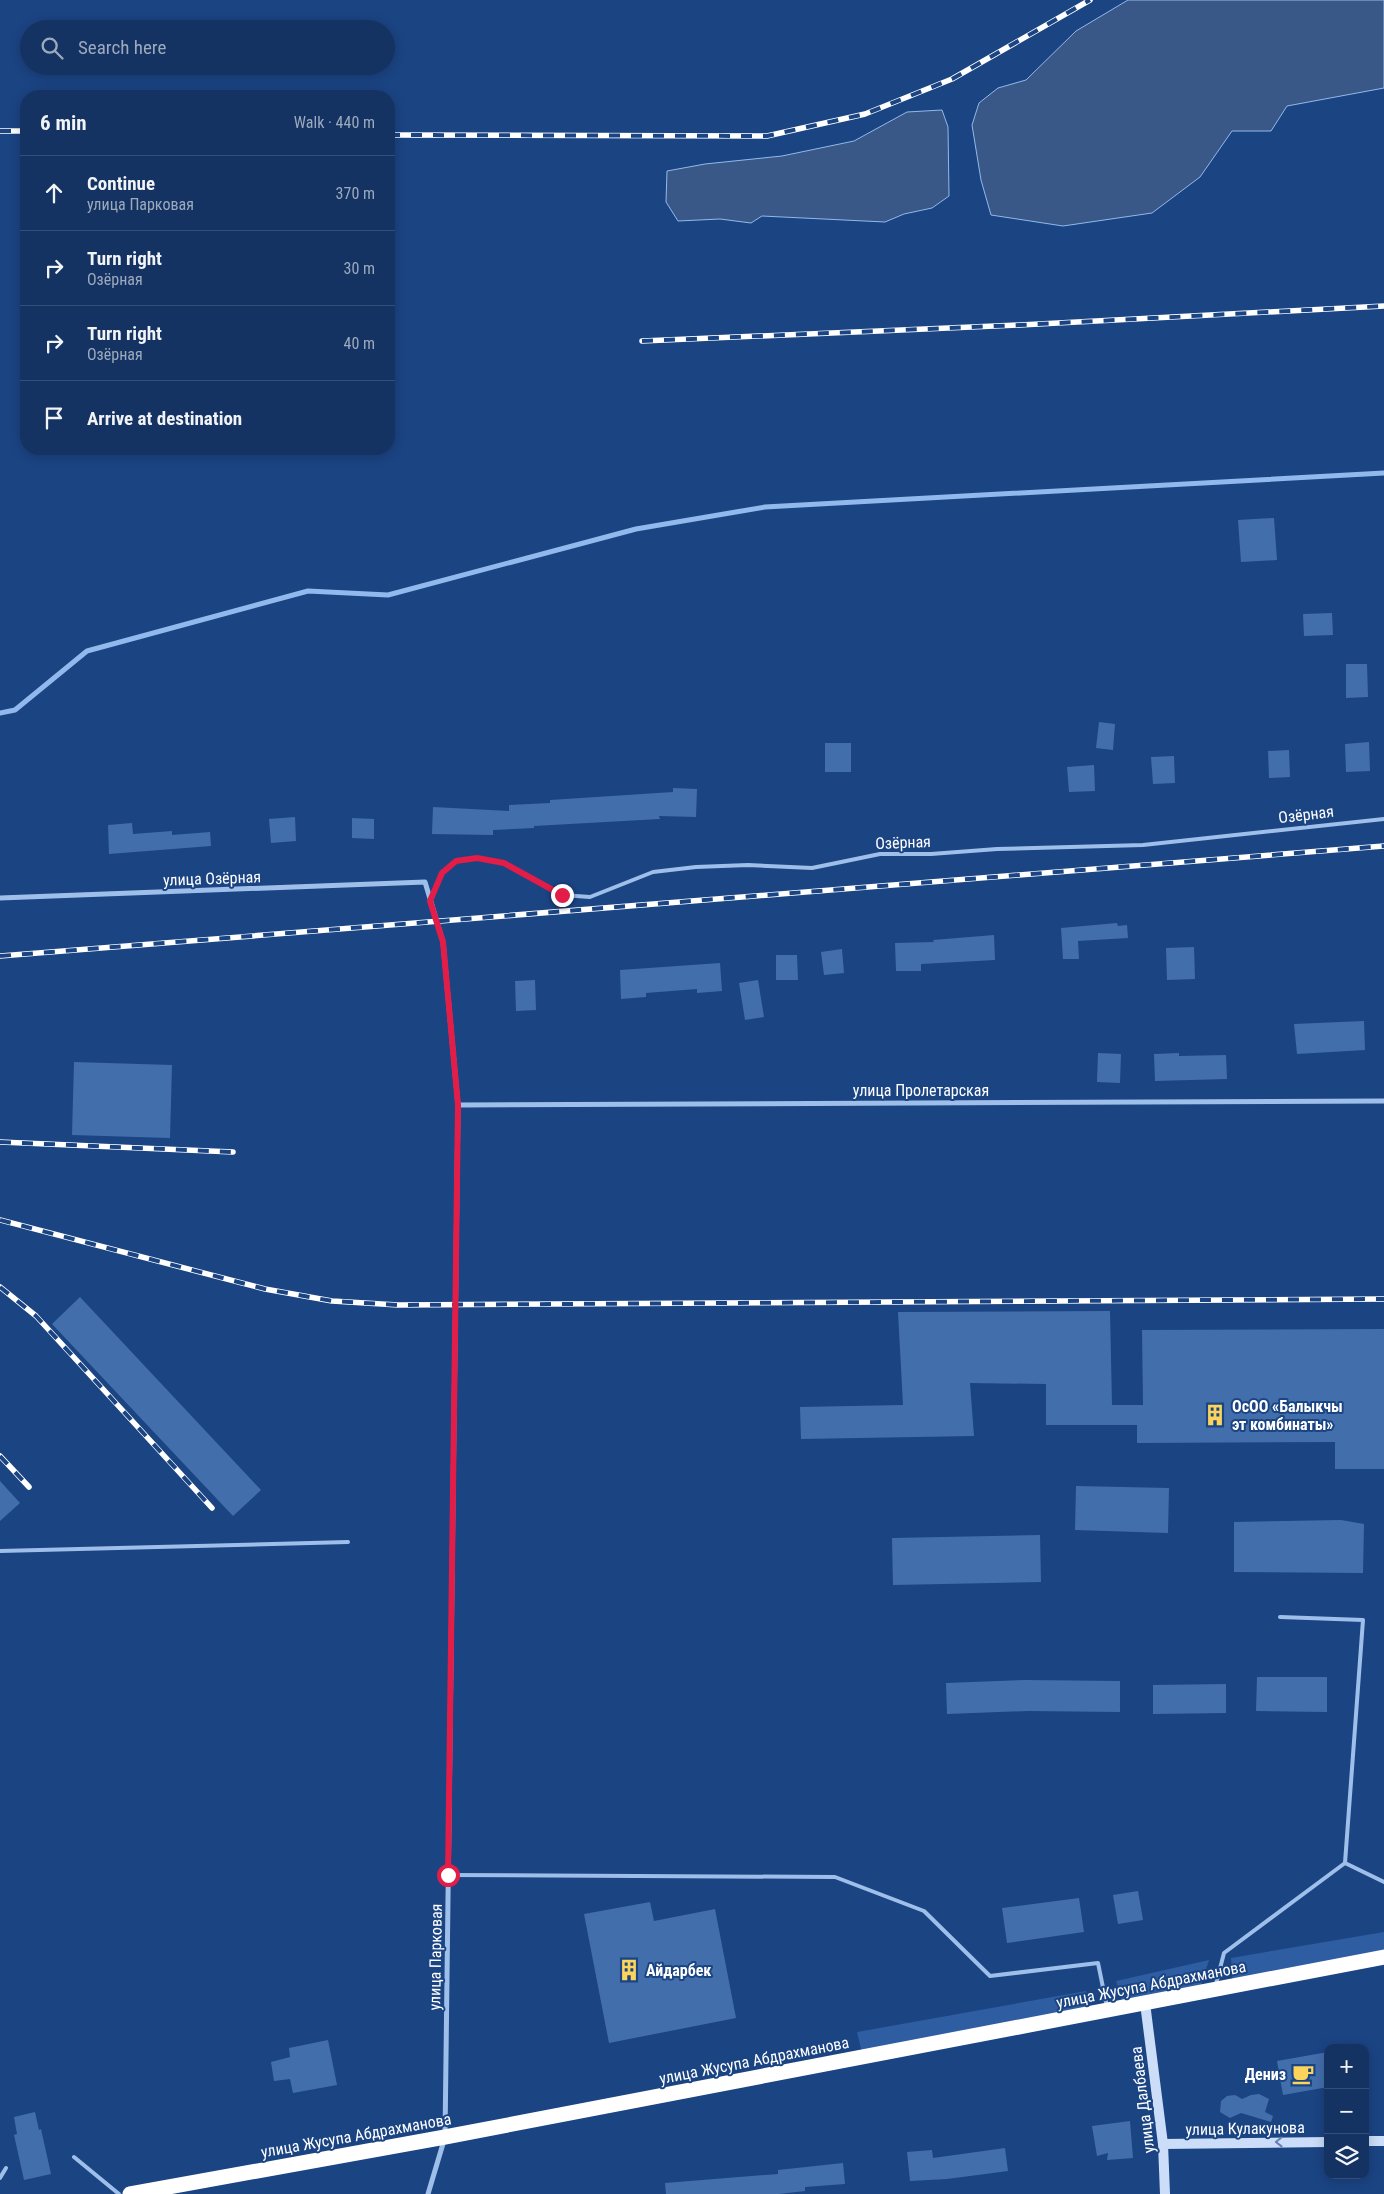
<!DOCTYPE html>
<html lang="en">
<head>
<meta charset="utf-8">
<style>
	:root { --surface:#143362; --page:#1d3b68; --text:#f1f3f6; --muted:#9daabe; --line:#334e77 }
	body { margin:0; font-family:"Roboto Condensed",sans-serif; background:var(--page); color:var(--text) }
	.controls { position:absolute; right:15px; bottom:15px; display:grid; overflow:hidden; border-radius:10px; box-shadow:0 2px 12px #0003 }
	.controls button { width:45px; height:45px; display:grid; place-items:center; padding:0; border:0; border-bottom:1px solid var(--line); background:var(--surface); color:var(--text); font:25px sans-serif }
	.stop { position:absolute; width:15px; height:15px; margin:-11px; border:4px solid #e11d48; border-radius:50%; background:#fff }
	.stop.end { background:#e11d48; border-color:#fff; box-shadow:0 1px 5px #0008 }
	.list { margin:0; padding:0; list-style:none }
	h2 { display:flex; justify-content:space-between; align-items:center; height:65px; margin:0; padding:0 20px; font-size:21px }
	h2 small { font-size:16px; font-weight:400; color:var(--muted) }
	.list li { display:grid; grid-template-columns:32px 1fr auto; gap:15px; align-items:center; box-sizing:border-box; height:75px; padding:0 20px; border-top:1px solid var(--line) }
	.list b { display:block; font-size:19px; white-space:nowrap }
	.list p { margin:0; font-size:16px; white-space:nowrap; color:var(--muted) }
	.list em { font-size:16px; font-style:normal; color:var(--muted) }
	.icon { flex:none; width:28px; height:28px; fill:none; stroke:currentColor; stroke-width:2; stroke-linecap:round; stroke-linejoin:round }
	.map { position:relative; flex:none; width:1384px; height:2194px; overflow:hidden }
	.search { position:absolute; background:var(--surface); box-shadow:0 2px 12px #0003; left:20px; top:20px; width:375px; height:55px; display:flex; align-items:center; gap:12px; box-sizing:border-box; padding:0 18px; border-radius:28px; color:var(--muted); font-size:19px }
	.panel { position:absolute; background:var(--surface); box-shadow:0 2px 12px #0003; left:20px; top:90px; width:375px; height:365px; border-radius:20px }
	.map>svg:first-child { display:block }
</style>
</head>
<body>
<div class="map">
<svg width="1384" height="2194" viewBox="0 0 1384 2194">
	<rect width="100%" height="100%" fill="#1b4483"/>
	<path fill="#2e5da2" d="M 1384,1932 L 1384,1958 L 1233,1986 L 1231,1958 Z
		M 1209,1960 L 1199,1992 L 1124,2007 L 1116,1981 Z
		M 1086,1991 L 1090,2013 L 863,2057 L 857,2032 Z"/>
	<path fill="#395887" stroke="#92b9ed" d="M 1128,0 L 1384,0 L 1384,88 L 1287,106 L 1271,131 L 1232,131 L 1200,177 L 1152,213 L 1063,226 L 991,215 L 981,180 L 972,125 L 979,103 L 998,88 L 1026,80 L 1076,31 Z
		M 942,110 L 948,127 L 949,196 L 932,208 L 904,214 L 885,222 L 762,216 L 751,223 L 720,219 L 678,221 L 666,202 L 667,171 L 705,164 L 782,156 L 854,141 L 907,112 Z"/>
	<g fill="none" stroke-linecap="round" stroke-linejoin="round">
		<path stroke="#92b9ed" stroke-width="5" d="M 0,713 L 15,710 L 87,651 L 308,591 L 388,595 L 636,529 L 765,507 L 1384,473"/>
	</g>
	<path fill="#436eac" d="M 1274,518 L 1277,560 L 1241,562 L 1238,520 Z
		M 1332,613 L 1333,635 L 1304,636 L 1303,614 Z
		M 1346,664 L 1367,664 L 1368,697 L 1346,698 Z
		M 1099,722 L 1115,724 L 1113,750 L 1096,748 Z
		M 1369,742 L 1370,771 L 1346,772 L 1345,744 Z
		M 825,743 L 851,743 L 851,772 L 825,772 Z
		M 1289,750 L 1290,777 L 1269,778 L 1268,751 Z
		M 1174,756 L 1175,783 L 1153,784 L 1151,757 Z
		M 1094,765 L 1095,791 L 1069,792 L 1067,767 Z
		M 673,788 L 697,789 L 696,817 L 659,816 L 660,819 L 534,826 L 534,828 L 493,830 L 493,835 L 432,834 L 433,807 L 509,811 L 509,805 L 550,803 L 550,800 L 673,792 Z
		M 295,817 L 296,841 L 271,843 L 269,819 Z
		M 352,818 L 374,819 L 374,839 L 352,838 Z
		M 132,823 L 133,834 L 172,831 L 172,835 L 210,832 L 211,846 L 109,854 L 108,825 Z
		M 1117,923 L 1118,926 L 1127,925 L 1128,938 L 1078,941 L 1079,959 L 1063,959 L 1061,928 Z
		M 994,935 L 995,960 L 921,964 L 921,971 L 896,971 L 895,943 L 934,942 L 933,940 Z
		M 1194,947 L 1195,979 L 1167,980 L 1166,948 Z
		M 842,949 L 844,973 L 824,975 L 821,952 Z
		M 776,955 L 797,955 L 798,980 L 776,980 Z
		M 720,963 L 722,991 L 697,993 L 697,989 L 646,993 L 646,997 L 621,999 L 620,970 Z
		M 535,980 L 536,1010 L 516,1011 L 515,981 Z
		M 758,980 L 764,1017 L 745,1020 L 739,983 Z
		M 1364,1021 L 1365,1050 L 1297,1054 L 1294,1024 Z
		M 1098,1053 L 1121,1054 L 1120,1083 L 1097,1082 Z
		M 1179,1053 L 1179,1056 L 1226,1055 L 1227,1079 L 1155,1081 L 1154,1054 Z
		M 74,1062 L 172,1065 L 170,1138 L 72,1135 Z
		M 80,1297 L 261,1490 L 233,1516 L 52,1324 Z
		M 1110,1311 L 1112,1405 L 1143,1405 L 1142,1330 L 1384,1329 L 1384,1469 L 1335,1469 L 1335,1442 L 1137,1443 L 1137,1425 L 1046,1425 L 1046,1384 L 970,1383 L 974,1436 L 801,1439 L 800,1407 L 903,1405 L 898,1312 Z
		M 0,1481 L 20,1503 L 0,1521 Z
		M 1076,1486 L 1169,1488 L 1168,1533 L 1075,1530 Z
		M 1341,1520 L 1364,1524 L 1363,1573 L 1234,1572 L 1234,1522 Z
		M 1040,1535 L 1041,1582 L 893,1585 L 892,1538 Z
		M 1257,1677 L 1327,1677 L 1327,1712 L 1256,1711 Z
		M 1025,1680 L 1120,1681 L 1120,1712 L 1028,1711 L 947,1714 L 946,1683 Z
		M 1226,1684 L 1226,1713 L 1153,1714 L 1153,1685 Z
		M 1138,1891 L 1143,1920 L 1118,1924 L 1113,1895 Z
		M 1079,1898 L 1084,1932 L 1007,1943 L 1002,1908 Z
		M 650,1902 L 654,1921 L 715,1909 L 736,2018 L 609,2043 L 584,1914 Z
		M 328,2040 L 337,2085 L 293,2093 L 290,2079 L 274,2081 L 271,2062 L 290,2057 L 289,2048 Z
		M 1328,2052 L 1328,2087 L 1283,2095 L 1277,2061 Z
		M 1259,2094 L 1269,2099 L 1265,2112 L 1273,2116 L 1271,2122 L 1241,2113 L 1230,2118 L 1220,2112 L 1221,2101 L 1227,2096 L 1235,2095 L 1242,2099 L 1251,2095 Z
		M 35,2112 L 39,2130 L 41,2129 L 51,2174 L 24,2180 L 14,2135 L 17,2134 L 14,2117 Z
		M 1130,2121 L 1133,2158 L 1107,2160 L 1108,2153 L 1097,2156 L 1092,2126 Z
		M 1005,2148 L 1008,2171 L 947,2179 L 910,2181 L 907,2152 L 932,2150 L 933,2158 Z
		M 843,2163 L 845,2184 L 805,2187 L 805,2191 L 779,2194 L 666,2194 L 665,2183 L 778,2174 L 778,2170 Z"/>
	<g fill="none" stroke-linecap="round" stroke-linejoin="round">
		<path stroke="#9fbfeb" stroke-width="4" d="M 431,900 L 442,873 L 456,861 L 477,858 L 504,863 L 562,895 L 590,897 L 653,872 L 696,867 L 748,865 L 812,868 L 880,854 L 931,854 L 997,849 L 1143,845 L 1384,819
			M 0,1551 L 348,1542
			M 1345,1863 L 1384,1882
			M 448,1875 L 835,1877 L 924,1911 L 990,1976 L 1098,1963 L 1107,2007
			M 1216,1984 L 1224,1953 L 1345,1863 L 1363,1620 L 1280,1617
			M 74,2157 L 119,2194
			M 0,2178 L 6,2168"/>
		<path stroke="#9fbfeb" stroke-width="5" d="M 0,898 L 425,882 L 443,942 L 458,1105 L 445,2137 L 428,2194
			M 458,1105 L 1384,1101"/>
		<path stroke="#cbddf8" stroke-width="10" d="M 1145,2003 L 1163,2144 L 1165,2194
			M 1365,2141 L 1384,2141
			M 1163,2144 L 1328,2142"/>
		<path stroke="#fff" stroke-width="15" d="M 130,2194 L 445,2137 L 1384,1957"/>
		<g stroke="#fff" stroke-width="5.5">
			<path id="rail" d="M 0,131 L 26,131
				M 389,135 L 767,136 L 865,114 L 952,79 L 1090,0
				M 642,341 L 1020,325 L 1384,306
				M 0,956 L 1384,846
				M 0,1142 L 233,1152
				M 0,1220 L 265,1289 L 332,1301 L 398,1305 L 1384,1299
				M 0,1287 L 36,1316 L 212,1508
				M 0,1456 L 29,1487"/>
		</g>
		<use href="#rail" stroke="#1b4483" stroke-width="4" stroke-dasharray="11" stroke-linecap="butt"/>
	</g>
	<defs><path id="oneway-chevron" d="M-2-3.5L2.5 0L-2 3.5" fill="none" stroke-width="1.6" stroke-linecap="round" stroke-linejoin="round" transform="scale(1.25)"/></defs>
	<use stroke="#6181b2" href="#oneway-chevron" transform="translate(1279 2142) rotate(179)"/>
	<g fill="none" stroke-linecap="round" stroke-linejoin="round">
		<path stroke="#e11d48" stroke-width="6" d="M 448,1875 L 458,1105 L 443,942 L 430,901 L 442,873 L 456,861 L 477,858 L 504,863 L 562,895"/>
	</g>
	<defs>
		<g id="building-bare" transform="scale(1.725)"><path d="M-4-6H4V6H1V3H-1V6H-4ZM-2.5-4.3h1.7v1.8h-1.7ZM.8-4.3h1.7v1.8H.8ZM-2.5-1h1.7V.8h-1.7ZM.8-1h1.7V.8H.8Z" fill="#fcd45c" stroke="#1b4483" stroke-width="2.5" paint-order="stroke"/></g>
		<g id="cafe-bare" transform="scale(1.725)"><path d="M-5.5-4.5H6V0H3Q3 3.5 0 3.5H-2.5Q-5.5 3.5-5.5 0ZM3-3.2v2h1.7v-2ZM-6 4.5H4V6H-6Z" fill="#fcd45c" stroke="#1b4483" stroke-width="2.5" paint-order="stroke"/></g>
	</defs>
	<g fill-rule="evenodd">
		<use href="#building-bare" x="1215" y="1415"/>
		<use href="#building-bare" x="629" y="1970"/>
		<use href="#cafe-bare" x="1303" y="2074"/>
	</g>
	<g text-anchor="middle" stroke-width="4" stroke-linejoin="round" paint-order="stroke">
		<g font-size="16" fill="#fff" stroke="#1b4483">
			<text transform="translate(1306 814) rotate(-7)" y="6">Озёрная</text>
			<text transform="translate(903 842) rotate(-2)" y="6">Озёрная</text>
			<text transform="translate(212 878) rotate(-2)" y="6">улица Озёрная</text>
			<text x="921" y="1096">улица Пролетарская</text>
			<text transform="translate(435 1957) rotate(-89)" y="6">улица Парковая</text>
			<text transform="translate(1151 1984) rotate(-11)" y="6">улица Жусупа Абдрахманова</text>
			<text transform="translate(754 2060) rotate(-11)" y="6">улица Жусупа Абдрахманова</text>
			<text transform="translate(1142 2100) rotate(-97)" y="6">улица Далбаева</text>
			<text transform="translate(1245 2128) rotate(-1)" y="6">улица Кулакунова</text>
			<text transform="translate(356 2135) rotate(-10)" y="6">улица Жусупа Абдрахманова</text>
		</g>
		<g font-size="16" font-weight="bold" fill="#fff" stroke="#1b4483" text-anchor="start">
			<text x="1232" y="1412">ОсОО «Балыкчы<tspan x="1232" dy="18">эт комбинаты»</tspan></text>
			<text x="646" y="1976">Айдарбек</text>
			<text x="1286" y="2080" text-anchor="end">Дениз</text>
		</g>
	</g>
</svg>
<div class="controls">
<button>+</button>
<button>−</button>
<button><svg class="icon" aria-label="layers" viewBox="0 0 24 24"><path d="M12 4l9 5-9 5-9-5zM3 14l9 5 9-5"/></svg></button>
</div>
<div class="stop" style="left:448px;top:1875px"></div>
<div class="stop end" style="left:562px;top:895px"></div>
<div class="search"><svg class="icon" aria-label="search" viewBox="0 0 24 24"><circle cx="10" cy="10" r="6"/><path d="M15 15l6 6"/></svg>Search here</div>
<section class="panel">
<h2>6 min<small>Walk · 440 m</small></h2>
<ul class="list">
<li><svg class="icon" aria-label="ahead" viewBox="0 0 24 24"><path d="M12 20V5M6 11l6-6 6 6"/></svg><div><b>Continue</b><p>улица Парковая</p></div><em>370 m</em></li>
<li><svg class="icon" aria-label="right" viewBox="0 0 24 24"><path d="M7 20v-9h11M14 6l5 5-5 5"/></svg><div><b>Turn right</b><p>Озёрная</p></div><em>30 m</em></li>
<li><svg class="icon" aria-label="right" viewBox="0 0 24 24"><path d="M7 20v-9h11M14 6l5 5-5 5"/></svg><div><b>Turn right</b><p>Озёрная</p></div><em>40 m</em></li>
<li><svg class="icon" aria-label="arrive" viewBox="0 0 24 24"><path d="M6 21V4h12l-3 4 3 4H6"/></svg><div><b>Arrive at destination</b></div></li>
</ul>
</section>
</div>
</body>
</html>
